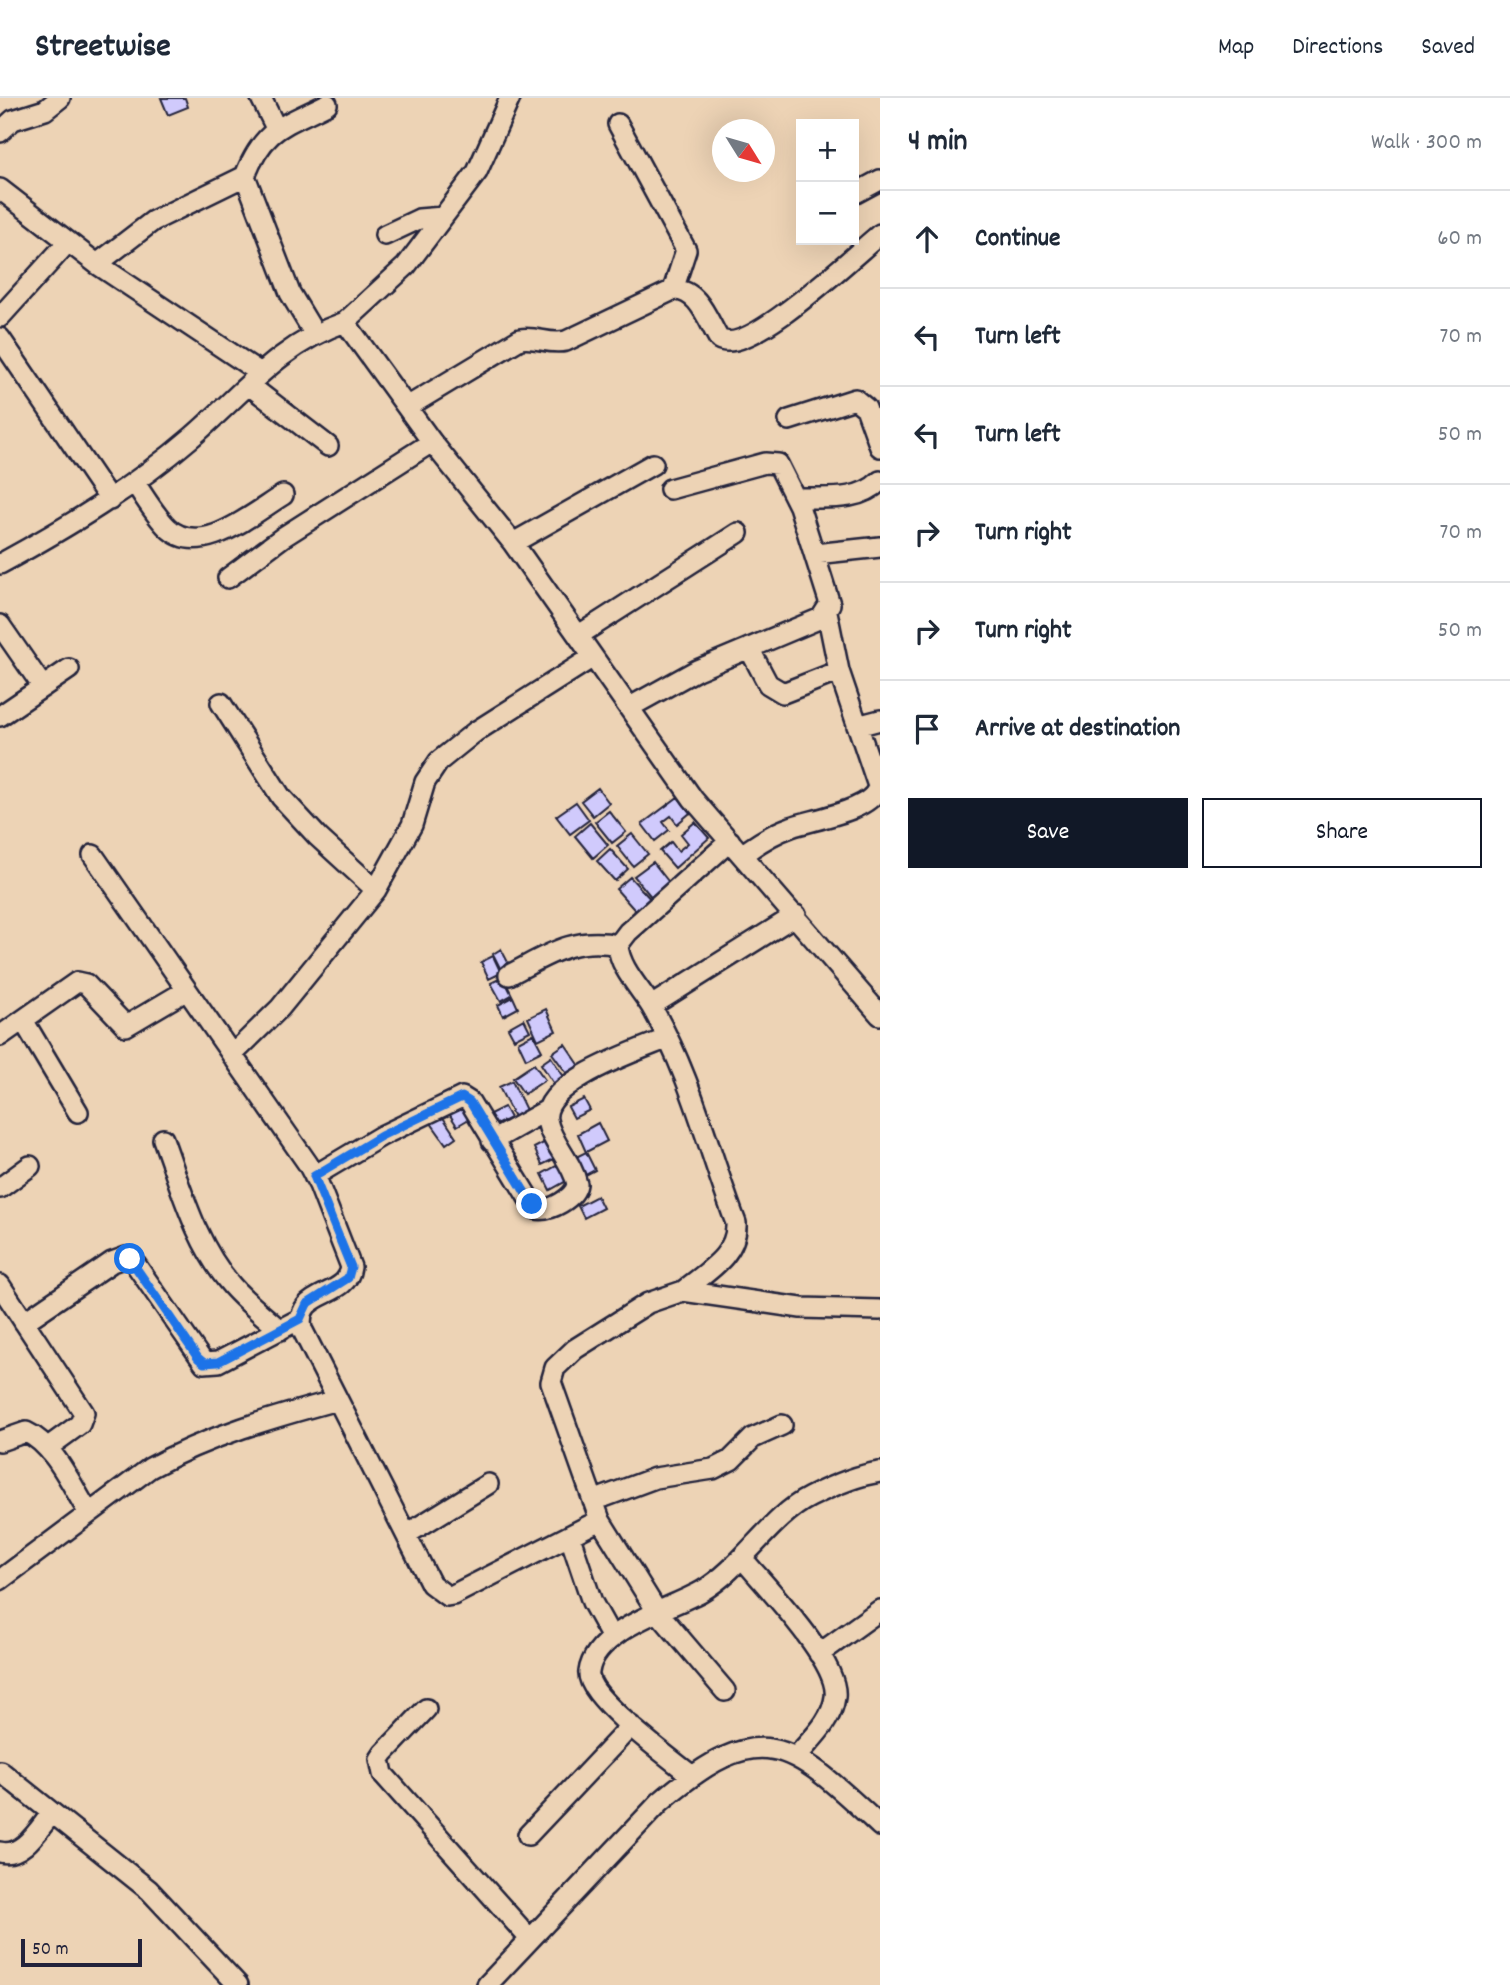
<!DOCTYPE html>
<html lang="en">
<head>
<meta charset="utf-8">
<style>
	:root { --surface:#fff; --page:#f2f2f3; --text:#1f2937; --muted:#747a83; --line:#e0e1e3; --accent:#111827 }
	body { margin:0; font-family:Dekko,sans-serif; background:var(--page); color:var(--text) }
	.controls { position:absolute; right:21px; top:21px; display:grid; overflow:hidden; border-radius:0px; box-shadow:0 7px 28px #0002 }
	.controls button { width:63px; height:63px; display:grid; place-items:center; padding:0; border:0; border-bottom:2px solid var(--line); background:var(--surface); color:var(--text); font:35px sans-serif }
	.compass { position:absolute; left:712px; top:21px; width:63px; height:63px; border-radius:50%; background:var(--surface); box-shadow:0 7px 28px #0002; rotate:127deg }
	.scale { position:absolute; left:21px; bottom:18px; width:121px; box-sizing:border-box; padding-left:7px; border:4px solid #22223b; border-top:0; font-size:19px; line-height:24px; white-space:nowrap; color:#22223b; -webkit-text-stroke:5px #edd3b5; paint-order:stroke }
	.stop { position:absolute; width:21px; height:21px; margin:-16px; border:5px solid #1a73e8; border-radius:50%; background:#fff }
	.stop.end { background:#1a73e8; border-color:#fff; box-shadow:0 2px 7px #0008 }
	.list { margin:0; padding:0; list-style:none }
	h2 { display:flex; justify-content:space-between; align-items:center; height:91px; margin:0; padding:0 28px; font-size:30px }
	h2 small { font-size:23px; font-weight:400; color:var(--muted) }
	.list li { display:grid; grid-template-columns:46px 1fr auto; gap:21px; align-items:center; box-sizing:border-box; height:98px; padding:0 28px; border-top:2px solid var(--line) }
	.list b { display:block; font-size:26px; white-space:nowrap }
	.list em { font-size:23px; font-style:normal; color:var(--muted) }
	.actions { display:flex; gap:14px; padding:21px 28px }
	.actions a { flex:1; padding:16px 0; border:2px solid var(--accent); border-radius:0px; text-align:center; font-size:24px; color:var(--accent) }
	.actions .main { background:var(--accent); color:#fff }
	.icon { flex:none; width:38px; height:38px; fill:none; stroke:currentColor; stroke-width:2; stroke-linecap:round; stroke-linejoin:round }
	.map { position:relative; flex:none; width:880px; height:1887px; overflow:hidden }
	header { display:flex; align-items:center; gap:42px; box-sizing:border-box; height:98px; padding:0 35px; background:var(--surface); border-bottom:2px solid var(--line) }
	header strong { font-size:33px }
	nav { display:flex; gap:38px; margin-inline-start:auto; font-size:24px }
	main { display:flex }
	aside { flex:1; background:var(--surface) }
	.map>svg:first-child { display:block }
</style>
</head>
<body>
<header>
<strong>Streetwise</strong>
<nav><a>Map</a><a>Directions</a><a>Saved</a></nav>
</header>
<main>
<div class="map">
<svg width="880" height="1887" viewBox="0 0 880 1887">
	<rect width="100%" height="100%" fill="#edd3b5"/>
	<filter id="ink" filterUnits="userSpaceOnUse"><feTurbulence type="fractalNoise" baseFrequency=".0143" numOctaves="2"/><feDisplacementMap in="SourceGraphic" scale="14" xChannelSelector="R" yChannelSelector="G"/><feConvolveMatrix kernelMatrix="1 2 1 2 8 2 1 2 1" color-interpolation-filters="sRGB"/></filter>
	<g filter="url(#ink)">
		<path fill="#d0cafc" stroke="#22223b" stroke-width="2" d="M 161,0 L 185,0 L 188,9 L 168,17 Z
			M 598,690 L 609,705 L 593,718 L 581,703 Z
			M 678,699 L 690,715 L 677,726 L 671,718 L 663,724 L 669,732 L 655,743 L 642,726 Z
			M 576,704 L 589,722 L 570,736 L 556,718 Z
			M 609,713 L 626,734 L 612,745 L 595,724 Z
			M 695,724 L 709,740 L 675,770 L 660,753 L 671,744 L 678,753 L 688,745 L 681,736 Z
			M 590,725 L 608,747 L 593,760 L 575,738 Z
			M 632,736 L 648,756 L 633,768 L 617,748 Z
			M 610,751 L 628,771 L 615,783 L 597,763 Z
			M 653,764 L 671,787 L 653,801 L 634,778 Z
			M 630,779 L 654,805 L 640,818 L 616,791 Z
			M 501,851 L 512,872 L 503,876 L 493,856 Z
			M 493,858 L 501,875 L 489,881 L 481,864 Z
			M 503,879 L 512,897 L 501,903 L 491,885 Z
			M 513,899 L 518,910 L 503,918 L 498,907 Z
			M 546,911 L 556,933 L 538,942 L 528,920 Z
			M 524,921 L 530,933 L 514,941 L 508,930 Z
			M 533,936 L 542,953 L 526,961 L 518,944 Z
			M 565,946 L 580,968 L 568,977 L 552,955 Z
			M 551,959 L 564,979 L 554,986 L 541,966 Z
			M 534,966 L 545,982 L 524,996 L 513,980 Z
			M 512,983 L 526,1012 L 514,1019 L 499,989 Z
			M 584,1001 L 590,1012 L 574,1020 L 568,1009 Z
			M 464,1003 L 474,1018 L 457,1028 L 448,1014 Z
			M 504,1009 L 510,1020 L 488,1031 L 482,1020 Z
			M 442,1018 L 456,1039 L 446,1046 L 431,1025 Z
			M 598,1025 L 607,1043 L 586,1054 L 578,1036 Z
			M 551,1041 L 560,1058 L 542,1067 L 534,1050 Z
			M 586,1054 L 595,1072 L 580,1080 L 570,1062 Z
			M 560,1066 L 568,1082 L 550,1092 L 542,1076 Z
			M 597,1098 L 603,1110 L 584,1120 L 578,1108 Z"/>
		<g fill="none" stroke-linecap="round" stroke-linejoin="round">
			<g stroke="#22223b" stroke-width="24">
				<path id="minor" d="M 261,0 L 277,32
					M 510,0 L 477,74 L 406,168 L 345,224 L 432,344 L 513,445 L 693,701 L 880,917
					M 618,26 L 686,152 L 673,192
					M 0,34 L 13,22 L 45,12 L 60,0
					M 245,78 L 290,195 L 314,235
					M 0,91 L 97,166 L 259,274
					M 854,96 L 880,82
					M 385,137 L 419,121 L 443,119
					M 97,166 L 153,123 L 245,78 C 264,30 283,28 327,6
					M 0,219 L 68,144
					M 0,240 L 110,402
					M 249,287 L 328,348
					M 407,309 L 520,241 C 537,238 549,247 566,243 L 673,192 C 698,190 708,223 719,241 C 749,259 855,156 880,136
					M 789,322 L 855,301 L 866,310 L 880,349
					M 135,385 C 145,400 155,417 167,429 C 200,462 253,415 283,397
					M 795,400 C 824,399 858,405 880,383
					M 513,445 L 653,366
					M 815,456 L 880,449
					M 0,466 C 68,429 134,389 192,339 C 243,295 279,247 345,224
					M 228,480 L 283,439 L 432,344
					M 0,527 L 43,589
					M 579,537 L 738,435
					M 749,550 L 768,586 L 783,595 L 839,573
					M 221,605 L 281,699 L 318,739 L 376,792
					M 630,609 L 697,572 L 821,520 L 830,506 L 799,408 L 778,366 L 765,365 L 670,391
					M 0,618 L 69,571
					M 857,628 L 880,622
					M 743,756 C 758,745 773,735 791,729 C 812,721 874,713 878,688 L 839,573 L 827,514
					M 93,757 L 308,1066 L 319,1087 L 351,1169 C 347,1202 294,1190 302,1231 L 431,1486 L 447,1498 L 453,1497 L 600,1422
					M 509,877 C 548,857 573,838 618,847
					M 651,908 L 796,817
					M 23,922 L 78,1014
					M 0,938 L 77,884 L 86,886 L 126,928 L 187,892
					M 232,957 L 280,910 L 376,792 L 412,727 L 425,684 L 439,663 L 475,634 L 593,559
					M 163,1041 C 181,1090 196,1147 232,1188 C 246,1204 264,1218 280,1232
					M 492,1043 L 547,1012
					M 314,1078 L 381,1038 L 462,999 L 470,1004 L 532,1106 L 536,1111 C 550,1114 575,1100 577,1086 C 572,1063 551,1045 547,1022 C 541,984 640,952 668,940
					M 0,1090 L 30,1068
					M 0,1187 L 84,1315 L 80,1326 L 47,1350
					M 683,1193 C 706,1174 738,1157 736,1125 C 708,1051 691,977 651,908 C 640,890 619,869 618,847 L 628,834 L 730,743
					M 24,1224 L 112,1164 L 126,1159 L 134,1164 L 204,1265 L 218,1264 L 300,1221
					M 0,1343 L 26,1334 C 55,1347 72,1389 89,1415
					M 593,1403 L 655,1380 L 713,1371 L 731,1362 L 753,1340 L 782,1327
					M 407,1436 L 488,1386
					M 570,1439 L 592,1504 L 612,1540
					M 743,1461 C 766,1489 840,1564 835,1599 C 832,1623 812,1640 797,1658
					M 0,1482 L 150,1370 C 208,1338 274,1319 337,1302
					M 819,1556 L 880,1512
					M 725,1593 L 656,1512 L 600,1422 L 551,1284 L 555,1270 L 575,1251 L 648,1205 L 683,1193 L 801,1210 L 880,1212
					M 426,1611 L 384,1655 L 380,1661 L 383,1676 L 530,1841
					M 0,1673 L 149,1792 L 238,1887
					M 691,1677 C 671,1661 585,1598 589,1574 C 594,1532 672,1510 702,1493 C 743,1469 770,1419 810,1399 C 830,1389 858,1377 880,1374
					M 528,1737 L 631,1628
					M 0,1754 C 23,1760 39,1730 52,1715
					M 487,1887 L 660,1704 C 763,1615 792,1646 880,1728"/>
			</g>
			<use href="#minor" stroke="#edd3b5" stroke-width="19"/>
		</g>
	</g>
	<g fill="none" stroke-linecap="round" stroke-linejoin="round" filter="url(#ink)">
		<path stroke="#1a73e8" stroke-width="9" d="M 130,1161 L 198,1260 L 204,1265 L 218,1264 L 300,1221 L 307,1206 L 348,1180 L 351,1169 L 314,1078 L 381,1038 L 462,999 L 470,1004 L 532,1106"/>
	</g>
</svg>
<div class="controls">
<button>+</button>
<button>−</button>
</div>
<svg class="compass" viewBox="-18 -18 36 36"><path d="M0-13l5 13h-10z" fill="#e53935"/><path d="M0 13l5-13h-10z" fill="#747a83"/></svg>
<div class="scale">50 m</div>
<div class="stop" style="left:130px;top:1161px"></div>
<div class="stop end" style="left:532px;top:1106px"></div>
</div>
<aside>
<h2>4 min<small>Walk · 300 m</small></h2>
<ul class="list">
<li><svg class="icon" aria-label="ahead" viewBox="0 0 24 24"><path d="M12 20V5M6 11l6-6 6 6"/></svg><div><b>Continue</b></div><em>60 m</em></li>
<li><svg class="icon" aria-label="left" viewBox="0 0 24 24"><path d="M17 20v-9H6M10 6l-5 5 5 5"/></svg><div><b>Turn left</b></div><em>70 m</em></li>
<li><svg class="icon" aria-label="left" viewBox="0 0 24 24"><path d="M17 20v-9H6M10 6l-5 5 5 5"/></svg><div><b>Turn left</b></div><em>50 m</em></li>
<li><svg class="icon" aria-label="right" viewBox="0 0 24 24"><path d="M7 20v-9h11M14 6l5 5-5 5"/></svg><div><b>Turn right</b></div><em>70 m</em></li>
<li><svg class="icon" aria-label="right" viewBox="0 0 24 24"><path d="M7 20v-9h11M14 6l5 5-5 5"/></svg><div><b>Turn right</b></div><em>50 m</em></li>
<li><svg class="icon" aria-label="arrive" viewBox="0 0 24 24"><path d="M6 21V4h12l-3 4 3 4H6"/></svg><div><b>Arrive at destination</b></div></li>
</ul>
<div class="actions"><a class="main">Save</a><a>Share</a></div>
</aside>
</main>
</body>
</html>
